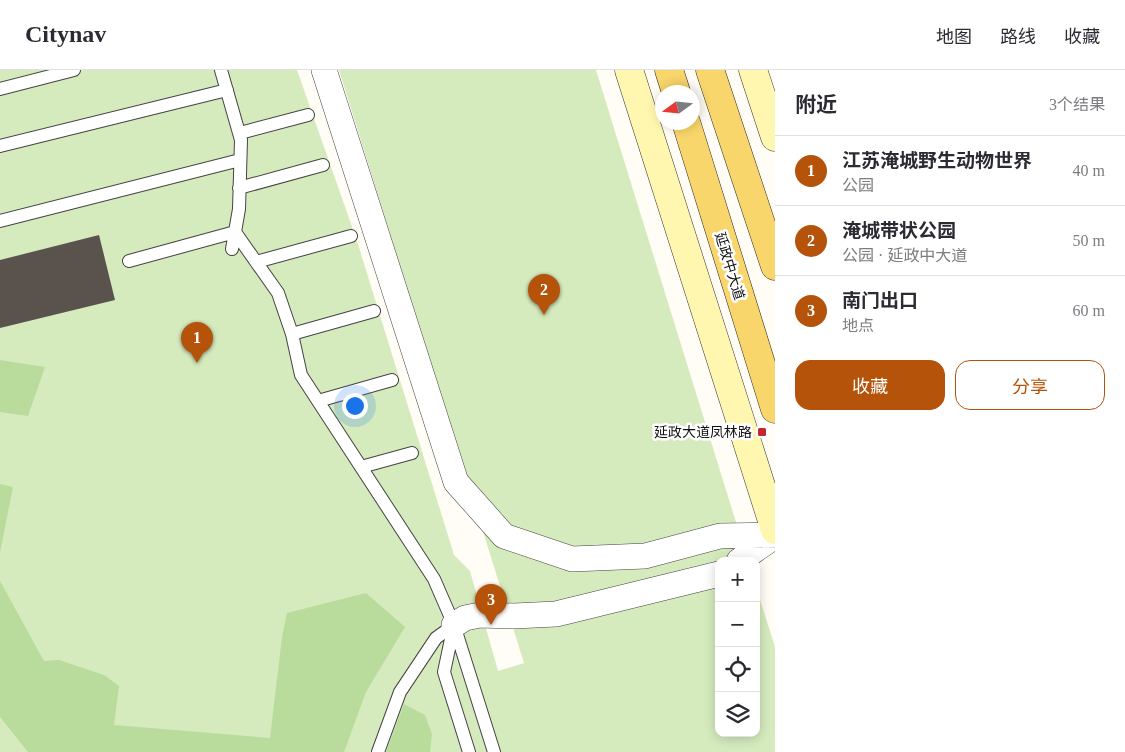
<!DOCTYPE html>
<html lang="zh">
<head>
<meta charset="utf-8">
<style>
	:root { --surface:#fff; --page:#f2f2f3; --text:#2b2b33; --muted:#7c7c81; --line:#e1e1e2; --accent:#b45309 }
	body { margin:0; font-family:"Times New Roman","Noto Sans SC",serif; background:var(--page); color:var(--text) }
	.controls { position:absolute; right:15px; bottom:15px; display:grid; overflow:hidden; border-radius:10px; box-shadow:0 2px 12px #0003 }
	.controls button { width:45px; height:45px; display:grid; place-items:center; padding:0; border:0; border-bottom:1px solid var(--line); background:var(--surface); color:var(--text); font:25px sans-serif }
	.compass { position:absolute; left:655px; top:15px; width:45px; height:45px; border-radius:50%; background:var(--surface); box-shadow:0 2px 12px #0003; rotate:255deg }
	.you { position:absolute; left:354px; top:335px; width:18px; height:18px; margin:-12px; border:4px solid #fff; border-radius:50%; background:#1a73e8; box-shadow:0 0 0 8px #1a73e833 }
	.badge { display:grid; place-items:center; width:32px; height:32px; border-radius:50%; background:var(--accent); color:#fff; font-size:16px; font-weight:700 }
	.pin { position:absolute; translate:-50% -41px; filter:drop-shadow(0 1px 2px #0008) }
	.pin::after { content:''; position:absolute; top:26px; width:18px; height:15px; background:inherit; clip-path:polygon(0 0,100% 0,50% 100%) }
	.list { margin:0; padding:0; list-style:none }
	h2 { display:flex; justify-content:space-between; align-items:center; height:65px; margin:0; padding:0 20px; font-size:21px }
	h2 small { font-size:16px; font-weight:400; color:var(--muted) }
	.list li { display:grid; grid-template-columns:32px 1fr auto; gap:15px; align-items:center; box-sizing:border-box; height:70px; padding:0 20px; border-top:1px solid var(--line) }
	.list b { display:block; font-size:19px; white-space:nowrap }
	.list p { margin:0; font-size:16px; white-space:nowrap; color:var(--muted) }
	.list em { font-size:16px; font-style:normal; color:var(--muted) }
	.actions { display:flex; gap:10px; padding:15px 20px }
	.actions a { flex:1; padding:11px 0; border:1px solid var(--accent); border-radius:15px; text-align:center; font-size:18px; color:var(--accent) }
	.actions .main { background:var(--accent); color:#fff }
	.icon { flex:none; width:28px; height:28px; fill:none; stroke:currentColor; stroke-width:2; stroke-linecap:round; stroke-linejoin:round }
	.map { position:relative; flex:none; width:775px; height:682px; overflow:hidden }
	header { display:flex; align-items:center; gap:30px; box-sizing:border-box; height:70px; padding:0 25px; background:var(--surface); border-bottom:1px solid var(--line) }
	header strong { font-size:24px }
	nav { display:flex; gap:28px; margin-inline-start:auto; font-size:18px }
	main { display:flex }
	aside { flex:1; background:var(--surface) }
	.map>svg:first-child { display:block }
</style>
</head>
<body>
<header>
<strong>Citynav</strong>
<nav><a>地图</a><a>路线</a><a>收藏</a></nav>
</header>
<main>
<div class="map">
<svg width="775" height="682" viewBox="0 0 775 682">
	<rect width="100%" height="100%" fill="#fffdf5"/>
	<path fill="#d5ebbd" d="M 0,0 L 297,0 L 357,171 L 454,485 L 470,501 L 498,601 L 524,593 L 339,0 L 596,0 L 748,491 L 719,491 L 719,663 L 756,663 L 756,517 L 775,577 L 775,682 L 0,682 Z"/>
	<path fill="#b9dc9c" d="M 0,290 L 45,297 L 28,346 L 0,342 Z
		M 0,414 L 13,417 L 0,483 Z
		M 0,511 L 44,591 L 59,590 L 104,605 L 119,616 L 114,655 L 270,668 L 282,567 L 287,543 L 366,523 L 405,557 L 366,622 L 344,682 L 28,682 L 0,647 Z
		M 404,634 L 425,645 L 432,664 L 430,682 L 386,682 Z"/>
	<path fill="#5a524d" d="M 99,165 L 115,230 L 0,258 L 0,190 Z"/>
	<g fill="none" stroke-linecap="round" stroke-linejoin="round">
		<g stroke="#444" stroke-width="14">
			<path id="lane" d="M 221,0 L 241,70 L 239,139 L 232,179
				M 0,19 L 74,0
				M 240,63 L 308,45
				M 0,76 L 227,20
				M 239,118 L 323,95
				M 0,151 L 240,90
				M 129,191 L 235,162 L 278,223 L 292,264 L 301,305 L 434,509 L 454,555 L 494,682
				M 256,192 L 351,166
				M 292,264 L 374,241
				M 318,331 L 392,310
				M 361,397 L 412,383
				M 454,555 L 444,602 L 469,682
				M 378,682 L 400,622 L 436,568 L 454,555"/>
		</g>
		<g stroke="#444" stroke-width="26">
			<path id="street" d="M 324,0 L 456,412 L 504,466 L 572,489 L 645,486 L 720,466 L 775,465
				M 739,491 L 775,466
				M 454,555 L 465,548 L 480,545 L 514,546 L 556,544 L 719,504"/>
		</g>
		<g stroke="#333" stroke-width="29">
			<path id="secondary" d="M 629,0 L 775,460
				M 753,0 L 775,67"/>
		</g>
		<g stroke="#222" stroke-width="29">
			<path id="primary" d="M 669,0 L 676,22
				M 710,0 L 775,196
				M 686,52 L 775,339"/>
		</g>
		<use href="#lane" stroke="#fff" stroke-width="12"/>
		<use href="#street" stroke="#fff" stroke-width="25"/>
		<use href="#secondary" stroke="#fff6b0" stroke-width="28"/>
		<use href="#primary" stroke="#f9d66b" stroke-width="28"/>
	</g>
	<rect fill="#c4262e" stroke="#fff" stroke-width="2" x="757" y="357" width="10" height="10" rx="2.5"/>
	<g text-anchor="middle" stroke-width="5" stroke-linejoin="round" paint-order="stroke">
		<g font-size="14" fill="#111" stroke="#fff">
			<text transform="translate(730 196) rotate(73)" y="5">延政中大道</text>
		</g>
		<g font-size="14" fill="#111" stroke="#fff" text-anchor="end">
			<text x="752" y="367">延政大道凤林路</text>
		</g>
	</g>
</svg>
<div class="controls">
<button>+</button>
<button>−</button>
<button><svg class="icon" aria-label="locate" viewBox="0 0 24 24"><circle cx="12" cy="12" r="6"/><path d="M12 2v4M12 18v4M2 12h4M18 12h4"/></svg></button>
<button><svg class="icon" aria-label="layers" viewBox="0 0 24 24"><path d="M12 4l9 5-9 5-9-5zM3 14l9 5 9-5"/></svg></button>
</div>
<svg class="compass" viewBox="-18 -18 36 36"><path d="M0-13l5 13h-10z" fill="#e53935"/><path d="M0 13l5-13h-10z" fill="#7c7c81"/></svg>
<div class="you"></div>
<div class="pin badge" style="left:197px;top:293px">1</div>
<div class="pin badge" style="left:544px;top:245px">2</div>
<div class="pin badge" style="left:491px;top:555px">3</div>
</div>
<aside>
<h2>附近<small>3个结果</small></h2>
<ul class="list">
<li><span class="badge">1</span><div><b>江苏淹城野生动物世界</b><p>公园</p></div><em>40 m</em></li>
<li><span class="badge">2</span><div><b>淹城带状公园</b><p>公园 · 延政中大道</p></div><em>50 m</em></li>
<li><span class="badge">3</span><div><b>南门出口</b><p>地点</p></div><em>60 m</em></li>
</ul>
<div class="actions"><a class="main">收藏</a><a>分享</a></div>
</aside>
</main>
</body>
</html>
